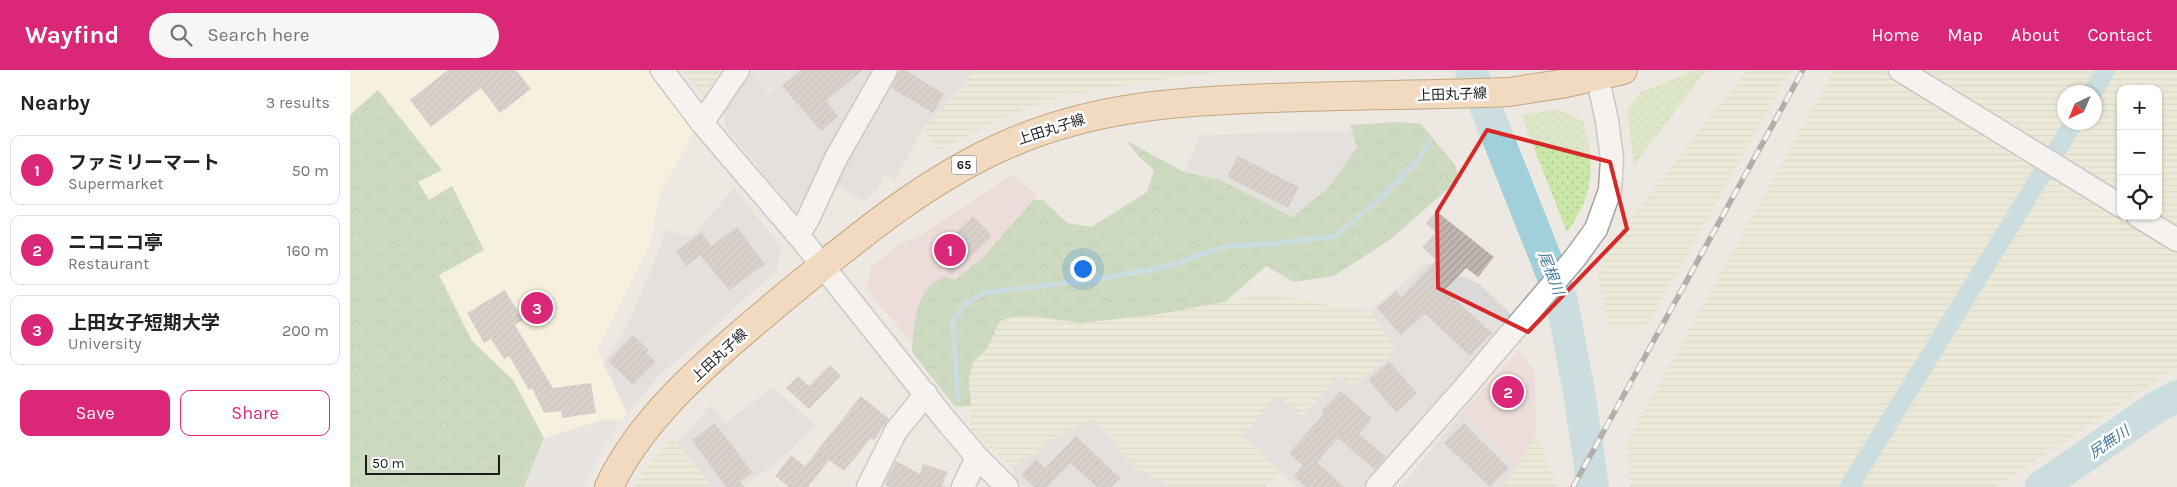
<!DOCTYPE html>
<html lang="en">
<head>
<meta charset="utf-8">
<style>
	:root { --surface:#fff; --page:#f6f6f6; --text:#222; --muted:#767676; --line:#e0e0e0; --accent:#db2777 }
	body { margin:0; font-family:Karla,"Noto Sans JP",sans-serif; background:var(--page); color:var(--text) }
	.controls { position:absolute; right:15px; top:15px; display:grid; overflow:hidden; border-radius:10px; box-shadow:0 1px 4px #0004 }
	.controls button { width:45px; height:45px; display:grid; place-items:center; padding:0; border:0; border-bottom:1px solid var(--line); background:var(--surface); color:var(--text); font:25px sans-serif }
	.compass { position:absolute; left:1707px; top:15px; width:45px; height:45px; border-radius:50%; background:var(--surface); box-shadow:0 1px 4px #0004; rotate:224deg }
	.scale { position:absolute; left:15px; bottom:12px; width:135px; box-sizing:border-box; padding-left:5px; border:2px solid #1b1b1b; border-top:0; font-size:14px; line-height:18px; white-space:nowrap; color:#1b1b1b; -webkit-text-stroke:4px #fff; paint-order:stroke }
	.you { position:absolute; left:732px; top:198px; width:18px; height:18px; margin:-12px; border:4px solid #fff; border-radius:50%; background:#1a73e8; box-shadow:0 0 0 8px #1a73e833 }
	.badge { display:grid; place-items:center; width:32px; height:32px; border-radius:50%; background:var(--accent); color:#fff; font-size:16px; font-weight:700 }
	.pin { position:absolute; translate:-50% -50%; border:2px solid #fff; box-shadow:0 1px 5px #0006 }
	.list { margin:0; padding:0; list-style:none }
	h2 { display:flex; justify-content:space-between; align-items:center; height:65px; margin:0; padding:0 20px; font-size:21px }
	h2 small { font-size:16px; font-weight:400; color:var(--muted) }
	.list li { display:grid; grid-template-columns:32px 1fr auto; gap:15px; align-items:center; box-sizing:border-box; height:70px; margin:0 10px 10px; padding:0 10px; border:1px solid var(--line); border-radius:10px }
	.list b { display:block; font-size:19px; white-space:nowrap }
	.list p { margin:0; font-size:16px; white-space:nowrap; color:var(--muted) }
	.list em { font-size:16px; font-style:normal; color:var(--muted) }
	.actions { display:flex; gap:10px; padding:15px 20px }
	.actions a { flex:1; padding:11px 0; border:1px solid var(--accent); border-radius:10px; text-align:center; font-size:18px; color:var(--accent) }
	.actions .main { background:var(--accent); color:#fff }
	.icon { flex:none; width:28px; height:28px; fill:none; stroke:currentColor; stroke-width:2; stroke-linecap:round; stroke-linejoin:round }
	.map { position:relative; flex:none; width:1827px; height:417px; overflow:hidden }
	header { display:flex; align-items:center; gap:30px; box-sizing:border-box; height:70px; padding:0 25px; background:var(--accent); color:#fff }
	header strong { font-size:24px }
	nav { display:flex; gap:28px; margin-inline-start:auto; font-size:18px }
	.search { width:350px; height:45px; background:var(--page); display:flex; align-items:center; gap:12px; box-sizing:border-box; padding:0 18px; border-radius:28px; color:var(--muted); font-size:19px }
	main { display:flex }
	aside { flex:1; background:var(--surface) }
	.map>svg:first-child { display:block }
</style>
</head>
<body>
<header>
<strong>Wayfind</strong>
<div class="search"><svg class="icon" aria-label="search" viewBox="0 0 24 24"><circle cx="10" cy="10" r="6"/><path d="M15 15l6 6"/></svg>Search here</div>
<nav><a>Home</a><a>Map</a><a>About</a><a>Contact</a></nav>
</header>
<main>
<aside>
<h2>Nearby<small>3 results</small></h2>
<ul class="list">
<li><span class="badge">1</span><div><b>ファミリーマート</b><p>Supermarket</p></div><em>50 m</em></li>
<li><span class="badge">2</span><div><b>ニコニコ亭</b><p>Restaurant</p></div><em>160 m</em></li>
<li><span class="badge">3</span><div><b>上田女子短期大学</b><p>University</p></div><em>200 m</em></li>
</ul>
<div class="actions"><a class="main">Save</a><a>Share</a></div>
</aside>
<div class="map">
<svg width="1827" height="417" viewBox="0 0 1827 417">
	<defs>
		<pattern id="farmland-rules" width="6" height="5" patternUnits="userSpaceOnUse" patternTransform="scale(1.25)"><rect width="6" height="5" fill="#ebeccc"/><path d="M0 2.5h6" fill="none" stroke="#c9caaf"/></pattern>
		<pattern id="grass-dots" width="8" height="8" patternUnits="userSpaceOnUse" patternTransform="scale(1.25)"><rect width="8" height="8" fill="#cae7a7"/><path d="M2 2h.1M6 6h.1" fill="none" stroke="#adc68f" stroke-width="1.8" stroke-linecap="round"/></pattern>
		<pattern id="forest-crowns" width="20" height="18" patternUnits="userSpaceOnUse" patternTransform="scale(1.25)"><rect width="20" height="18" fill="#a9cb96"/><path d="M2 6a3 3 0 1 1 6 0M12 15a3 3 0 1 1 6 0" fill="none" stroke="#91ae81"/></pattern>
		<pattern id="building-hatch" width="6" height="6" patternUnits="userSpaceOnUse" patternTransform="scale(1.25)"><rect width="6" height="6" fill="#c1b7b1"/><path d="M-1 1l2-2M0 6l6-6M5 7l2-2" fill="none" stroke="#a59d98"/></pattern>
	</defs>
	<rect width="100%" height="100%" fill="#ede8e1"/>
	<path fill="#dad8d8" d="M 395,0 L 624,0 L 614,16 L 573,58 L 545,110 L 535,104 L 527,120 L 515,132 L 468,105 L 453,141 L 444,141 L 375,57 L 374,37 Z
		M 1002,61 L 1007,77 L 978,118 L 942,147 L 870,110 L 834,103 L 850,65 Z
		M 384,118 L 431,177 L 427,200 L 309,306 L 277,343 L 254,293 L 277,256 L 311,176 L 315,160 L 341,167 Z
		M 1077,192 L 1128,213 L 1164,247 L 1012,417 L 946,417 L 894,365 L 928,325 L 952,347 L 989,306 L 1003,317 L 1046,280 L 1020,241 Z
		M 423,317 L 465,355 L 423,396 L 389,417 L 361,417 L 327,374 L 360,335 L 375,353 Z
		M 1112,342 L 1167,395 L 1153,417 L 1050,417 Z
		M 743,348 L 786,400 L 815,413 L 819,417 L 675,417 L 664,407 L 663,398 L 701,371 Z"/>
	<path fill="#eed0d0" d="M 662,105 L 687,125 L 635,185 L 605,210 L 577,219 L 568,237 L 563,258 L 562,273 L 517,220 L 521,197 L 550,174 L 568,167 Z
		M 1169,280 L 1185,302 L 1186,364 L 1167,395 L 1112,342 Z"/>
	<path fill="#fefcd9" d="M 0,0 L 296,0 L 344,61 L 310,124 L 300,175 L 247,280 L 277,343 L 252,382 L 235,417 L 174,417 L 194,368 L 163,310 L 122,271 L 89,205 L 134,180 L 101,116 L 79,130 L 67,112 L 92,100 L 28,21 L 0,45 Z"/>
	<path fill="url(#farmland-rules)" fill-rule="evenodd" d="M 332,0 L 372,0 L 358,32 Z
		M 624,0 L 985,0 L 877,2 L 835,6 L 723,24 L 679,37 L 642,53 L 588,82 L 573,58 L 614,16 Z
		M 1397,0 L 1441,0 L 1298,255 L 1261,259 L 1247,208 L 1258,177 Z
		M 1484,0 L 1530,0 L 1827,182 L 1827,297 L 1646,417 L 1280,417 L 1276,373 Z
		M 1560,0 L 1827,0 L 1827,164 L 1808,146 L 1808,19 L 1771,19 L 1771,130 ZM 1714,22 L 1744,22 L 1744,52 L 1714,52 Z
		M 909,225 L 945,228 L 990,238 L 1020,241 L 1046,280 L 1002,317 L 989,306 L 952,347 L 928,326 L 894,365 L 931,402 L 915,417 L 819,417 L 815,413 L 786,400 L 743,348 L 701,371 L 663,398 L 621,360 L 619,309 L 623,292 L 637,279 L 650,251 L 663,247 L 683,246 L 730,253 L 804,245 Z
		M 1186,364 L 1208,417 L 1153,417 Z
		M 322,367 L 356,409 L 361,417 L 283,417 L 294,401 Z"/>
	<path fill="url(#grass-dots)" d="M 1346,0 L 1356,0 L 1284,95 L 1277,41 L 1291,22 Z
		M 1207,39 L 1233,51 C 1245,97 1245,122 1217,162 L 1171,45 Z"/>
	<path fill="url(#forest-crowns)" d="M 28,20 L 92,100 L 68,112 L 79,130 L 102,116 L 134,180 L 89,205 L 122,271 L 163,310 L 194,368 L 174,417 L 0,417 L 0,45 Z
		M 1049,52 L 1071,54 L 1105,95 L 1109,109 L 1041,169 L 984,206 L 944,212 L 916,196 L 875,232 L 804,245 L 730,253 L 683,246 L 663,247 L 650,251 L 637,279 L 623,292 L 619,309 L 621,336 L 605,337 L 562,282 C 563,261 564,235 578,218 C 582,214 588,210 593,206 L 605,210 L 635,185 L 683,130 L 693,130 L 717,153 L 741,157 L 797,122 L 804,100 L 788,86 L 777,71 L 834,102 L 870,110 L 942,147 L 978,118 L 1007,77 L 1000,55 Z"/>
	<path fill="#dfdfdf" d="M 398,0 L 447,0 L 419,25 Z
		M 255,349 L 271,351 L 252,382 L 235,417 L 174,417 L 194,368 Z"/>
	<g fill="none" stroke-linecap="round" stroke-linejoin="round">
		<path stroke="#a2d0da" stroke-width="5.5" d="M 608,329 L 603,252 L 614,235 L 633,223 L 754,208 L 819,196 L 876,176 L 922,174 L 985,166 L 1025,133 L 1065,93 L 1080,73"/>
		<path stroke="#a2d0da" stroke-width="19" d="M 1743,22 L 1756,0
			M 1499,417 L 1724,52"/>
		<path stroke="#a2d0da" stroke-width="32" d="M 1121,0 L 1211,227 L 1229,321 L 1243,417
			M 1691,417 L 1805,338 L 1827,326"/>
	</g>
	<path fill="url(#building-hatch)" d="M 98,0 L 166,0 L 181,19 L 150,43 L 131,18 L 81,57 L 60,30 Z
		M 451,0 L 513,0 L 476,31 L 488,46 L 471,61 L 432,16 Z
		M 550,0 L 555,0 L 594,24 L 583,43 L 541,18 Z
		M 888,86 L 949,117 L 938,138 L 877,107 Z
		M 1086,141 L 1144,187 L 1128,207 L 1116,198 L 1095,220 L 1142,263 L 1120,286 L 1075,244 L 1051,265 L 1027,238 L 1046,221 L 1051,227 L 1086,190 L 1072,177 L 1086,162 L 1076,154 Z
		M 623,146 L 642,166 L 602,205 L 583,185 Z
		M 387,157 L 415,194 L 379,220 L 350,185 L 336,196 L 326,182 L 351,162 L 362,176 Z
		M 155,220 L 173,250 L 165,255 L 203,318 L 241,313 L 246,343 L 212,348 L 211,341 L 194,343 L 182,318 L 179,320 L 159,286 L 154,289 L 141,269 L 134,273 L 117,243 Z
		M 283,265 L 299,280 L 296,283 L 306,292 L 283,315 L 258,291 Z
		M 1039,291 L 1067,323 L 1046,342 L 1018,310 Z
		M 480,295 L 491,306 L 459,339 L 436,318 L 448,306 L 459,316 Z
		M 991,321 L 1022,349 L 1009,364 L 1036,387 L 1025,400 L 988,368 L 967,392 L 994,417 L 956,417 L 944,406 L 953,396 L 939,383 L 974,344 L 971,342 Z
		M 511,326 L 539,349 L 524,370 L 521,368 L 494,401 L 479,390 L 458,417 L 439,417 L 425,406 L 441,385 L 455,396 Z
		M 365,353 L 402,402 L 390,411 L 395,417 L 376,417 L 342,370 Z
		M 1114,353 L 1159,398 L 1140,417 L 1094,373 Z
		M 726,366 L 770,408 L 761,417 L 747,417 L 720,393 L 697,417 L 684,417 L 671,404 L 686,389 L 695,398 Z
		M 546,391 L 570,404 L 573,394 L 598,402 L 592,415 L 596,417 L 539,417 L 534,414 Z"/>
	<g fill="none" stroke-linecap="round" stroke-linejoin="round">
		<g stroke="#a2a2a2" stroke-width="25">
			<path id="minor" d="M 312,0 L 352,53 L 448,165 L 598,353 L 627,387 L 657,417
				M 1550,0 L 1771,136
				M 352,53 L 388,0
				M 1788,146 L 1827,170
				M 448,165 L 458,149 L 485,90 L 536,0
				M 518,417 L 546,361 L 576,324
				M 613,417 L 627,387
				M 1027,417 L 1110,323 L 1225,188 L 1246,159 L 1260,120 L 1262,89 L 1257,51 L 1246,0"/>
		</g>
		<g stroke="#905903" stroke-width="30">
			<path id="major" d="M 259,417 C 293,343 369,282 431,230 C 502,172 573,111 658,74 C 745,36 831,31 924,28 C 1002,25 1081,25 1159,22 L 1211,14 L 1273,0"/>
		</g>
		<use href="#minor" stroke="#fff" stroke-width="22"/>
		<use href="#major" stroke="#f9cb9a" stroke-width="28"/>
		<g stroke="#696969" stroke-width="5.5">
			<path id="rail" d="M 1223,417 L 1453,0"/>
		</g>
		<use href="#rail" stroke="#fff" stroke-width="4" stroke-dasharray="11" stroke-linecap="butt"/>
	</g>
	<path d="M0 0H1827V417H0ZM 1137,60 L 1260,92 L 1277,159 L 1178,262 L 1088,218 L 1087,142 Z" fill="#ede8e1" fill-opacity=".55" fill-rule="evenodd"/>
	<path fill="none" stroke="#d62828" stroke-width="4" stroke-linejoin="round" d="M 1137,60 L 1260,92 L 1277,159 L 1178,262 L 1088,218 L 1087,142 Z"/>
	<g text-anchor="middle" stroke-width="5" stroke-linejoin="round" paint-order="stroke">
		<rect fill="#fff" stroke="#5f5f5f" stroke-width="1" x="601.5" y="85.5" width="25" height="19" rx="4"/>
		<g font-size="12" font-weight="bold" fill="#1b1b1b">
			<text x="614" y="99">65</text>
		</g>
		<g font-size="14" fill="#1b1b1b" stroke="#fff">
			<text transform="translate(1102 24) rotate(-2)" y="5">上田丸子線</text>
			<text transform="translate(701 59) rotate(-18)" y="5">上田丸子線</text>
			<text transform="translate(369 285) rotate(-43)" y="5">上田丸子線</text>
		</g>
		<g font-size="15" font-style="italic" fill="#487aa0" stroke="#fff">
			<text transform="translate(1201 203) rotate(69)" y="5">尾根川</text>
			<text transform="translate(1759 372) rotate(-34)" y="5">尻無川</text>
		</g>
	</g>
</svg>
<div class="controls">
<button>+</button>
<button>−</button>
<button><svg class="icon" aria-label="locate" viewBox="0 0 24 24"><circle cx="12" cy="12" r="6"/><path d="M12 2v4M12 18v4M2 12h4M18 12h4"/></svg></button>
</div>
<svg class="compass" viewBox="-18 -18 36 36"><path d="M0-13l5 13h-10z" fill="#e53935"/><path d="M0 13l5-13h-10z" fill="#767676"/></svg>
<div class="scale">50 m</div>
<div class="you"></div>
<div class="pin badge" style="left:600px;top:180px">1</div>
<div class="pin badge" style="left:1158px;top:322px">2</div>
<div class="pin badge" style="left:187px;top:238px">3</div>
</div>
</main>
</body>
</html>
